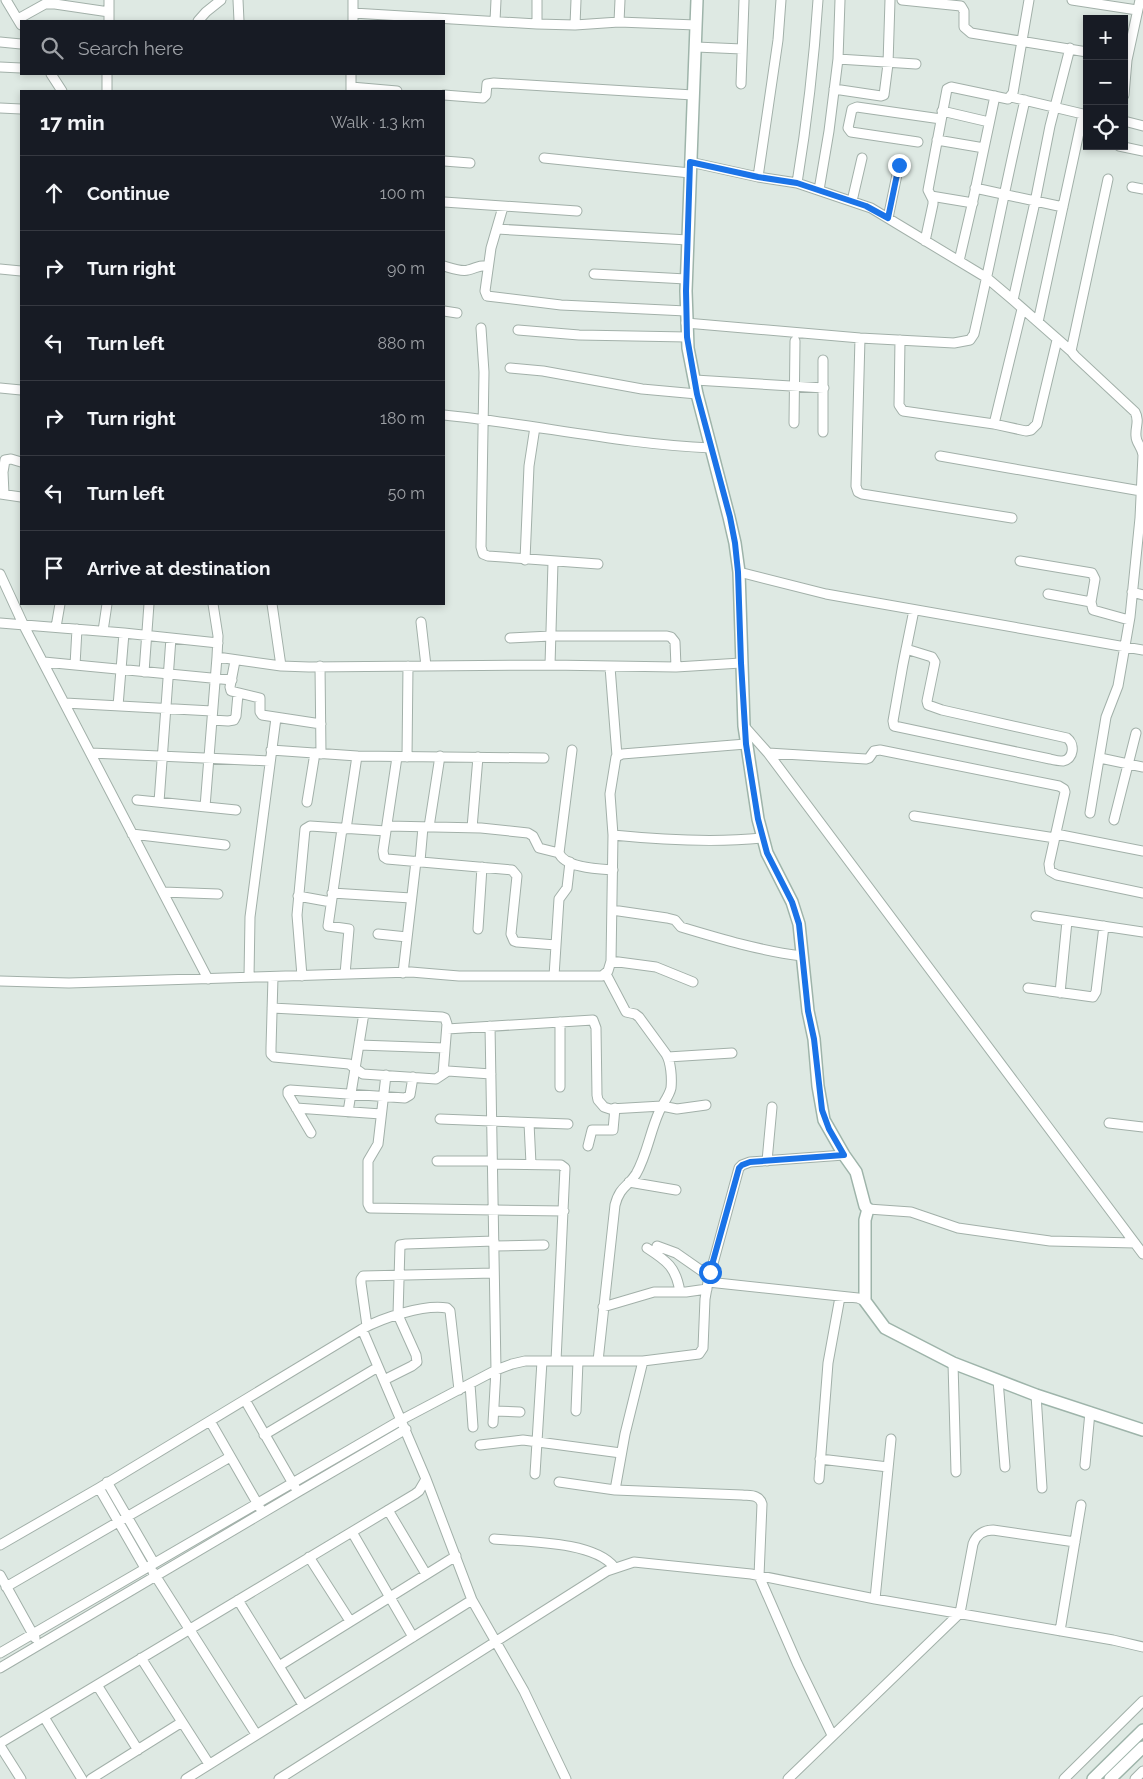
<!DOCTYPE html>
<html lang="en">
<head>
<meta charset="utf-8">
<style>
	:root { --surface:#171b24; --page:#242831; --text:#f1f3f6; --muted:#9ea1a6; --line:#363941 }
	body { margin:0; font-family:Raleway,sans-serif; background:var(--page); color:var(--text) }
	.controls { position:absolute; right:15px; top:15px; display:grid; overflow:hidden; border-radius:0px; box-shadow:0 2px 8px #0003 }
	.controls button { width:45px; height:45px; display:grid; place-items:center; padding:0; border:0; border-bottom:1px solid var(--line); background:var(--surface); color:var(--text); font:25px sans-serif }
	.stop { position:absolute; width:15px; height:15px; margin:-11px; border:4px solid #1a73e8; border-radius:50%; background:#fff }
	.stop.end { background:#1a73e8; border-color:#fff; box-shadow:0 1px 5px #0008 }
	.list { margin:0; padding:0; list-style:none }
	h2 { display:flex; justify-content:space-between; align-items:center; height:65px; margin:0; padding:0 20px; font-size:21px }
	h2 small { font-size:16px; font-weight:400; color:var(--muted) }
	.list li { display:grid; grid-template-columns:32px 1fr auto; gap:15px; align-items:center; box-sizing:border-box; height:75px; padding:0 20px; border-top:1px solid var(--line) }
	.list b { display:block; font-size:19px; white-space:nowrap }
	.list em { font-size:16px; font-style:normal; color:var(--muted) }
	.icon { flex:none; width:28px; height:28px; fill:none; stroke:currentColor; stroke-width:2; stroke-linecap:round; stroke-linejoin:round }
	.map { position:relative; flex:none; width:1143px; height:1779px; overflow:hidden }
	.search { position:absolute; background:var(--surface); box-shadow:0 2px 8px #0003; left:20px; top:20px; width:425px; height:55px; display:flex; align-items:center; gap:12px; box-sizing:border-box; padding:0 18px; border-radius:0px; color:var(--muted); font-size:19px }
	.panel { position:absolute; background:var(--surface); box-shadow:0 2px 8px #0003; left:20px; top:90px; width:425px; height:515px; border-radius:0px }
	.map>svg:first-child { display:block }
</style>
</head>
<body>
<div class="map">
<svg width="1143" height="1779" viewBox="0 0 1143 1779">
	<rect width="100%" height="100%" fill="#dee9e3"/>
	<g fill="none" stroke-linecap="round" stroke-linejoin="round">
		<g stroke="#a2b0a9" stroke-width="11">
			<path id="street" d="M 6,0 L 21,25
				M 238,0 L 239,21
				M 840,0 L 838,59 L 916,64
				M 902,0 L 961,6 L 964,11 L 964,27 L 971,33 L 1087,52
				M 1072,0 L 1137,10
				M 353,13 L 537,24 L 575,25 L 619,22 L 696,25
				M 18,19 L 45,4 L 55,4 L 109,12
				M 109,21 L 109,0
				M 198,21 L 206,12 L 221,0
				M 353,21 L 353,0
				M 495,21 L 496,0
				M 619,22 L 620,0
				M 537,24 L 537,0
				M 575,25 L 576,0
				M 0,42 L 21,44
				M 696,47 L 742,49
				M 1124,60 L 1127,60 L 1124,95
				M 1127,60 L 1140,0
				M 0,67 L 21,68
				M 51,74 L 62,91
				M 741,84 L 744,0
				M 351,87 L 397,91
				M 834,89 L 881,96 L 884,95 L 888,64 L 890,0
				M 107,91 L 107,74
				M 351,91 L 351,74
				M 444,95 L 483,98 L 486,95 L 487,84 L 494,83 L 693,95
				M 1011,97 L 1087,115
				M 0,108 L 21,109
				M 942,111 L 989,122
				M 1124,121 L 1143,126
				M 937,140 L 984,148
				M 918,142 L 851,132 L 848,128 L 852,109 L 857,107 L 941,119
				M 1119,146 L 1143,151
				M 544,158 L 690,173
				M 444,161 L 470,163
				M 690,162 L 758,177 L 797,183 L 871,208 L 987,278 L 1013,300 L 1071,351
				M 758,177 L 778,40 L 781,0
				M 797,183 C 807,122 814,61 818,0
				M 1132,187 L 1143,189
				M 975,188 L 1063,207
				M 819,190 L 829,131 L 838,59
				M 931,196 L 973,203
				M 852,201 L 862,158
				M 444,202 L 577,211
				M 503,207 L 491,248 L 485,291 L 487,296 L 561,305 L 686,311
				M 888,218 L 899,165
				M 497,229 L 688,240
				M 925,241 L 933,204 L 933,200 L 928,190 L 947,89 L 951,87 L 1008,99 L 1013,93 L 1029,0
				M 959,261 L 972,205 L 995,96
				M 444,266 C 451,268 461,272 468,270 C 477,268 478,265 488,266
				M 0,269 L 21,271
				M 594,274 L 686,279
				M 1013,300 L 1035,202 L 1050,126 L 1070,48
				M 444,311 L 457,313
				M 1038,322 L 1083,114
				M 686,323 L 860,338 L 954,343 L 970,340 L 974,334 C 992,256 1007,178 1025,100
				M 481,328 L 484,372 L 481,547 L 483,554 L 488,556 L 598,564
				M 518,330 L 579,335 L 687,337
				M 860,338 L 856,486 L 858,492 L 862,494 L 1012,518
				M 900,340 L 899,405 L 903,411 L 994,424 L 1026,431 L 1031,430 L 1037,424 L 1057,340
				M 823,360 L 823,432
				M 510,368 L 543,371 L 642,389 L 697,394
				M 695,380 L 824,388
				M 0,388 L 21,390
				M 444,415 C 533,424 621,444 711,448
				M 794,423 L 795,341
				M 994,424 L 1022,309
				M 940,456 L 1141,491
				M 0,494 L 21,497
				M 4,494 L 3,472 L 5,460 L 11,459 L 21,462
				M 525,560 L 529,466 L 535,427
				M 1020,561 L 1092,573 L 1095,579 L 1091,602 L 1093,610 L 1129,620
				M 739,572 L 826,594 L 1143,650
				M 0,574 L 24,626 L 208,979
				M 1132,592 L 1143,595
				M 1048,594 L 1091,602
				M 213,604 L 218,636 L 217,657 L 281,666 L 309,667 L 550,665 L 676,667 L 741,663
				M 272,604 L 281,666
				M 421,622 L 426,666
				M 0,623 L 124,633 L 218,643
				M 56,627 L 60,604
				M 103,631 L 107,604
				M 510,638 L 551,636 L 667,636 L 671,637 L 675,642 L 676,667
				M 906,649 L 932,657 L 935,662 L 927,701 L 928,705 L 942,710 L 1067,738 C 1075,744 1074,759 1063,761 C 1059,761 1054,760 1050,759 L 894,726 L 893,721 C 899,684 906,647 914,610
				M 235,661 L 230,687 L 231,691 L 260,698 L 260,712 L 262,715 L 321,724
				M 44,662 L 232,680
				M 75,665 L 77,629
				M 550,665 L 553,562
				M 320,666 L 321,754
				M 610,667 L 617,756
				M 144,672 L 149,604
				M 65,703 L 212,711
				M 118,706 L 124,633
				M 212,720 L 228,721 L 234,720 L 236,716 L 238,694
				M 744,726 L 768,753 L 1143,1254
				M 271,750 L 357,756 L 544,758
				M 572,750 L 559,853 C 565,868 599,869 613,870
				M 91,753 L 270,761
				M 768,753 L 866,759 L 869,758 L 874,751 L 880,750 L 1059,786 L 1064,789 L 1065,792 L 1049,864 L 1050,871 L 1057,875 L 1143,893
				M 397,757 L 383,851 L 384,857 L 387,859 L 512,870 L 517,876 L 511,934 L 514,941 L 517,942 L 556,945
				M 407,757 L 408,666
				M 1100,758 L 1143,767
				M 137,800 L 236,810
				M 159,802 L 171,638
				M 307,802 L 315,753
				M 205,807 L 217,657
				M 1090,813 L 1106,717 L 1118,686 L 1130,617 L 1140,518 L 1143,455 C 1142,447 1136,443 1136,436 C 1135,427 1140,421 1135,412 L 1075,356 L 1071,351 L 1108,179
				M 914,816 L 1055,838
				M 1114,820 L 1136,733
				M 387,826 L 481,828 L 528,833 L 533,836 L 539,848 L 559,853
				M 429,827 L 440,756
				M 472,828 L 478,757
				M 342,829 L 328,926 L 349,929 L 345,974
				M 346,829 L 357,756
				M 132,834 L 225,845
				M 1056,834 L 1143,851
				M 613,835 C 663,840 712,843 762,838
				M 420,861 L 423,827
				M 163,892 L 218,894
				M 332,893 L 411,898
				M 298,896 L 331,902
				M 612,910 L 667,918 L 675,920 L 681,927 C 721,939 761,951 802,956
				M 1036,916 L 1143,932
				M 478,929 L 482,867
				M 378,934 L 407,937
				M 611,961 L 656,967 L 693,982
				M 403,973 L 416,861
				M 302,976 L 297,915 L 305,829 L 310,826 L 386,831
				M 554,976 L 559,899 L 567,888 L 570,862
				M 249,977 L 250,917 L 276,718
				M 273,977 L 271,1048 L 271,1054 L 274,1057 L 349,1064 L 363,1074 L 436,1079 L 448,1071 L 491,1074
				M 0,981 L 69,983 L 411,972 L 459,976 L 602,976 L 608,971 L 611,961 L 613,835 L 610,794 L 616,757 L 622,754 L 746,744
				M 1028,988 L 1093,997 L 1096,992 L 1104,926
				M 1060,993 L 1067,921
				M 272,1008 L 442,1017 L 445,1018 L 447,1024 L 443,1074
				M 560,1022 L 560,1087
				M 490,1026 L 496,1370 L 493,1423
				M 447,1029 L 593,1020 L 596,1028 L 597,1095 L 598,1100 L 604,1107 L 610,1109 L 662,1106 L 677,1109 L 706,1105
				M 359,1045 L 445,1048
				M 668,1057 L 732,1053
				M 386,1075 L 378,1144 L 368,1161 L 368,1204 L 370,1208 L 564,1211
				M 296,1108 L 381,1114
				M 348,1112 L 364,1013
				M 440,1119 L 568,1124
				M 529,1123 L 531,1164
				M 1109,1123 L 1143,1127
				M 311,1133 L 288,1094 L 288,1091 L 290,1090 L 405,1098 L 410,1095 L 413,1077
				M 588,1146 L 592,1130 L 613,1130 L 615,1108
				M 437,1161 L 492,1161
				M 767,1161 L 772,1107
				M 492,1164 L 561,1165 L 565,1168 L 556,1361
				M 629,1182 L 676,1190
				M 868,1209 L 911,1212 L 958,1228 L 1050,1241 L 1135,1243
				M 494,1246 L 544,1245
				M 657,1246 L 676,1253 L 709,1276
				M 647,1248 C 667,1261 676,1267 680,1292
				M 708,1282 L 858,1298 L 865,1301
				M 603,1307 L 654,1292 L 686,1292 L 707,1289
				M 367,1326 L 361,1283 L 361,1279 L 363,1276 L 494,1273
				M 362,1329 L 426,1479 L 472,1600 L 524,1691 L 566,1779
				M 598,1361 L 615,1205 C 620,1186 628,1187 636,1174 C 647,1155 650,1132 659,1112 C 662,1104 669,1097 671,1088 C 672,1078 671,1062 666,1054 L 639,1017 L 635,1014 L 626,1012 L 606,974
				M 953,1363 L 956,1472
				M 384,1380 L 412,1366 L 417,1362 L 416,1355 L 398,1315 L 400,1245 L 406,1244 L 494,1241
				M 998,1380 L 1005,1467
				M 470,1384 L 473,1427
				M 1036,1395 L 1042,1488
				M 245,1400 L 295,1487
				M 494,1411 L 520,1412
				M 576,1411 L 578,1361
				M 210,1421 L 260,1508
				M 264,1435 L 378,1367
				M 480,1445 L 523,1440 L 621,1453
				M 820,1459 L 888,1467
				M 1085,1465 L 1090,1412
				M 535,1474 L 542,1361
				M 819,1479 L 828,1363 L 840,1297
				M 107,1482 L 154,1563
				M 559,1482 L 615,1490 L 742,1495 C 750,1496 759,1494 762,1504 L 759,1576 L 797,1663 L 832,1735
				M 99,1488 L 145,1568
				M 615,1490 L 625,1434 L 643,1361
				M 388,1510 L 426,1574
				M 352,1532 L 413,1637
				M 494,1539 C 525,1542 594,1541 614,1567
				M 0,1545 L 99,1488 L 362,1329 C 382,1318 424,1304 447,1308 L 450,1311 L 459,1390
				M 309,1557 L 350,1621
				M 153,1572 L 256,1734
				M 0,1575 L 35,1638
				M 6,1587 L 230,1457
				M 875,1599 L 891,1439
				M 238,1600 L 303,1705
				M 1060,1631 L 1081,1505
				M 0,1653 L 401,1420 L 496,1370 L 512,1364 L 525,1361 L 643,1361 L 699,1354 L 703,1348 L 705,1299 L 708,1282 L 739,1168 L 742,1165 L 750,1162 L 844,1155
				M 141,1658 L 209,1764
				M 279,1666 L 456,1556
				M 0,1668 L 298,1492 L 406,1429
				M 97,1685 L 138,1750
				M 44,1717 L 82,1779
				M 21,1779 L 2,1749 L 0,1745 L 2,1742 L 415,1494 L 419,1491 L 426,1479
				M 91,1779 L 182,1722
				M 186,1779 L 472,1600
				M 279,1779 L 607,1571 L 634,1562 L 751,1574 L 875,1599 L 1113,1640 L 1143,1647
				M 788,1779 L 960,1613 L 973,1544 C 976,1535 984,1530 993,1530 L 1075,1542
				M 1064,1779 L 1143,1701
				M 1135,1779 L 1143,1771"/>
		</g>
		<g stroke="#9eb4aa" stroke-width="14">
			<path id="secondary" d="M 697,0 L 686,291 L 688,348 L 697,394 L 729,517 L 735,543 L 739,572 L 744,726 L 758,819 L 767,853 L 792,902 L 799,924 L 808,1011 L 814,1039 L 818,1086 L 824,1120 L 844,1155 L 856,1172 L 865,1206 L 868,1209 L 865,1220 L 865,1301 L 885,1328 L 953,1363 L 1036,1395 L 1143,1430
				M 1093,1779 L 1143,1730
				M 1110,1779 L 1143,1747"/>
		</g>
		<use href="#street" stroke="#fff" stroke-width="9"/>
		<use href="#secondary" stroke="#fff" stroke-width="11"/>
	</g>
	<g fill="none" stroke-linecap="round" stroke-linejoin="round">
		<path stroke="#1a73e8" stroke-width="6" d="M 710,1272 L 739,1168 L 742,1165 L 750,1162 L 844,1155 L 829,1129 L 822,1110 L 814,1039 L 808,1011 L 799,924 L 792,902 L 767,853 L 758,819 L 746,744 L 741,663 L 738,572 L 735,543 L 730,517 L 697,394 L 687,337 L 686,291 L 690,162 L 758,177 L 797,183 L 866,206 L 888,218 L 899,165"/>
	</g>
</svg>
<div class="controls">
<button>+</button>
<button>−</button>
<button><svg class="icon" aria-label="locate" viewBox="0 0 24 24"><circle cx="12" cy="12" r="6"/><path d="M12 2v4M12 18v4M2 12h4M18 12h4"/></svg></button>
</div>
<div class="stop" style="left:710px;top:1272px"></div>
<div class="stop end" style="left:899px;top:165px"></div>
<div class="search"><svg class="icon" aria-label="search" viewBox="0 0 24 24"><circle cx="10" cy="10" r="6"/><path d="M15 15l6 6"/></svg>Search here</div>
<section class="panel">
<h2>17 min<small>Walk · 1.3 km</small></h2>
<ul class="list">
<li><svg class="icon" aria-label="ahead" viewBox="0 0 24 24"><path d="M12 20V5M6 11l6-6 6 6"/></svg><div><b>Continue</b></div><em>100 m</em></li>
<li><svg class="icon" aria-label="right" viewBox="0 0 24 24"><path d="M7 20v-9h11M14 6l5 5-5 5"/></svg><div><b>Turn right</b></div><em>90 m</em></li>
<li><svg class="icon" aria-label="left" viewBox="0 0 24 24"><path d="M17 20v-9H6M10 6l-5 5 5 5"/></svg><div><b>Turn left</b></div><em>880 m</em></li>
<li><svg class="icon" aria-label="right" viewBox="0 0 24 24"><path d="M7 20v-9h11M14 6l5 5-5 5"/></svg><div><b>Turn right</b></div><em>180 m</em></li>
<li><svg class="icon" aria-label="left" viewBox="0 0 24 24"><path d="M17 20v-9H6M10 6l-5 5 5 5"/></svg><div><b>Turn left</b></div><em>50 m</em></li>
<li><svg class="icon" aria-label="arrive" viewBox="0 0 24 24"><path d="M6 21V4h12l-3 4 3 4H6"/></svg><div><b>Arrive at destination</b></div></li>
</ul>
</section>
</div>
</body>
</html>
